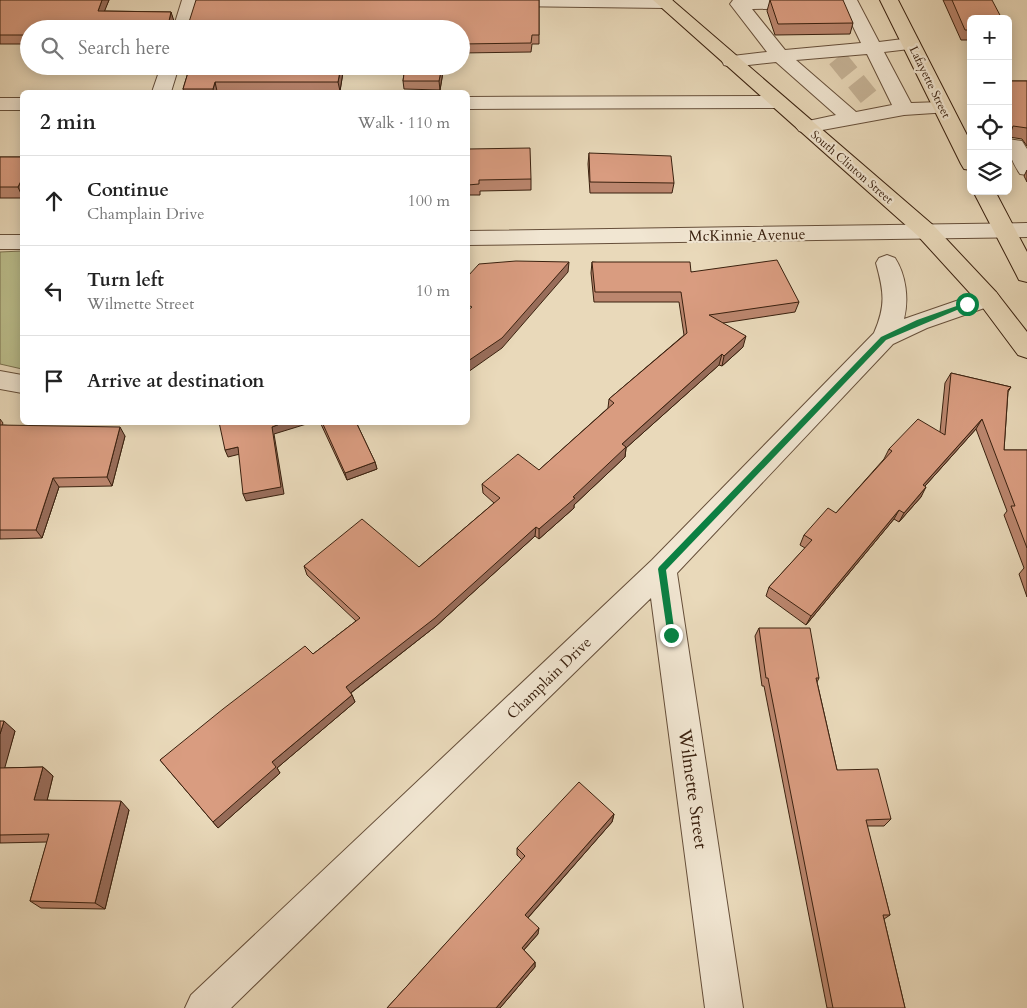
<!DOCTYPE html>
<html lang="en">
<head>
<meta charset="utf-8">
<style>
	:root { --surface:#fff; --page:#f2f2f2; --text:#222; --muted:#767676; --line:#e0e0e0 }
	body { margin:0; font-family:Cardo,serif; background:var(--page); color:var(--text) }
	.controls { position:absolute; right:15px; top:15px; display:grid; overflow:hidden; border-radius:8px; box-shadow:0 2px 12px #0003 }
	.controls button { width:45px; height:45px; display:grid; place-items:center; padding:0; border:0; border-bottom:1px solid var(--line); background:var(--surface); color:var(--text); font:25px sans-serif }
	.stop { position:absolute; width:15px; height:15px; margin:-11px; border:4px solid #0b8043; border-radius:50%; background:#fff }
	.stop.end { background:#0b8043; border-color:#fff; box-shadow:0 1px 5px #0008 }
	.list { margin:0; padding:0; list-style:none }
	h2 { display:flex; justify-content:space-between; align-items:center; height:65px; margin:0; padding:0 20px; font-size:21px }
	h2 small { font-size:16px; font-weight:400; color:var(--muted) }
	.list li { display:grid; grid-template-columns:32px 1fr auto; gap:15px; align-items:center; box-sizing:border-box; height:90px; padding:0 20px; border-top:1px solid var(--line) }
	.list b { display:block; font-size:19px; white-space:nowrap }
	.list p { margin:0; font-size:16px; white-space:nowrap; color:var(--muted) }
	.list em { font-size:16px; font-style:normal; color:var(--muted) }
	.icon { flex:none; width:28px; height:28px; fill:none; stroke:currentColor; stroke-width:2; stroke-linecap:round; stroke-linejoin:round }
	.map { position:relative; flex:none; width:1027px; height:1008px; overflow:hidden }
	.search { position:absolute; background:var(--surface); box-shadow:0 2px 12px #0003; left:20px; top:20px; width:450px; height:55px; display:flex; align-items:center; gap:12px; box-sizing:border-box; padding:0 18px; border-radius:28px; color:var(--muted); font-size:19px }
	.panel { position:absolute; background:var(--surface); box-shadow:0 2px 12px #0003; left:20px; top:90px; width:450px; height:335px; border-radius:8px }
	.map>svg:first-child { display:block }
</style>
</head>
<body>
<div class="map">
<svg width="1027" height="1008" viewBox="0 0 1027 1008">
	<rect width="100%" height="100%" fill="#e9d9ba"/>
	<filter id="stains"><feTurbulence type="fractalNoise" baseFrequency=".004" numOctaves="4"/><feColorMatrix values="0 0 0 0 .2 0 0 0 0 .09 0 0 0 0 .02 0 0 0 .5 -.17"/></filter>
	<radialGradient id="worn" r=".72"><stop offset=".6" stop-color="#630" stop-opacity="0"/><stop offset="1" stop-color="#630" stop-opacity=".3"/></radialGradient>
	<path fill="#bbbe8c" stroke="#7a704e" d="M 22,251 L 22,369 L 0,364 L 0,252 Z"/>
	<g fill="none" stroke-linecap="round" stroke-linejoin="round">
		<path stroke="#c6b498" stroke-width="20" stroke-dasharray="20 10" stroke-linecap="butt" d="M 837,58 L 872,101"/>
		<g stroke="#664f3a" stroke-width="2">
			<path id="minor" d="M 182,0 L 200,0 L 191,29 L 173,29 Z
				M 492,0 L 672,0 L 674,3 L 671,7 L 665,8 L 500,6 L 494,5 Z
				M 733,0 L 857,0 L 879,42 L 911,38 L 918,40 L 920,44 L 918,48 L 884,52 L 911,103 L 942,102 L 949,104 L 952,108 L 949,112 L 904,115 L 806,133 L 799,131 L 796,127 L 799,123 L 836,115 L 776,62 L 731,67 L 724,65 L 722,61 L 724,57 L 767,52 L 730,4 ZM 844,8 L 861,43 L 785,50 L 752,9 ZM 867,54 L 892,105 L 856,112 L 796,60 Z
				M 161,66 L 179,66 L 171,92 L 152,92 Z
				M 778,96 L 785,98 L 788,102 L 785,106 L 778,108 L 468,109 L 468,97 Z
				M 0,98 L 22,98 L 22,110 L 0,110 Z
				M 1008,139 L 1022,141 L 1027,149 L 1027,175 L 1020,174 C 1012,162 1008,152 1008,139 Z
				M 1027,223 L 1027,237 L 468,245 L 468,231 Z
				M 0,235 L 22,235 L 22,249 L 0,249 Z
				M 887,255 L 895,258 C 906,275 909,299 904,319 L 988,290 L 996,292 L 1000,298 L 996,304 L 927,328 L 893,344 L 677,573 L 743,1008 L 705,1008 L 651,598 L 231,1008 L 185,1008 L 191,995 L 652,560 L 874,333 C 886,305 884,292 876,263 L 879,258 Z
				M 0,371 L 22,375 L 22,393 L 0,389 Z"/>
		</g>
		<g stroke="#3a210f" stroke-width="2">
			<path id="highway" d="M 653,0 L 672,0 L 934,226 L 996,292 L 1027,332 L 1027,358 L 1018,355 L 980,304 L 918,236 Z
				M 880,0 L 898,0 L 971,143 L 971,170 L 964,169 L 961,164 Z
				M 973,191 L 995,191 L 1027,252 L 1027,282 L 1019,280 L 1016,274 Z"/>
		</g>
		<use href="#minor" fill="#f1e6d2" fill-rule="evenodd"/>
		<use href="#highway" fill="#e9d9ba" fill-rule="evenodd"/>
	</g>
	<path fill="#bb866e" stroke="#3a210f" d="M 0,0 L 109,0 L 104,11 L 171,12 L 173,22 L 189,22 L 539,0 L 539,44 L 532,44 L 531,52 L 461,53 L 461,29 L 29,29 L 29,44 L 0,44 Z
		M 770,0 L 853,23 L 850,34 L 775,35 L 767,11 Z
		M 943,0 L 992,0 L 971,19 L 971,40 L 961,40 Z
		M 190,66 L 344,66 L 340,91 L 217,91 L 217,92 L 184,92 L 183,89 Z
		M 405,66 L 444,66 L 440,90 L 404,89 L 403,81 Z
		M 1008,81 L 1027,81 L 1027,146 L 1022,139 L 1009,137 L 1008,139 Z
		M 468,149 L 531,179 L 531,190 L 480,191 L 480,195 L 468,195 Z
		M 589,153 L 674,183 L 672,193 L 590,193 L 588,164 Z
		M 0,157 L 22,157 L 22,198 L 0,198 Z
		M 1027,170 L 1027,182 L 1024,176 Z
		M 592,262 L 691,272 L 799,302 L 795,312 L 723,323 L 743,347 L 722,366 L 719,365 L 626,448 L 625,457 L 574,505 L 574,508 L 539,539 L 535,536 L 436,626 L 351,693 L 352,695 L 355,702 L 277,768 L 280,773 L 218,828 L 160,760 L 313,654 L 356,621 L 307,575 L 304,566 L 419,567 L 494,503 L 483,493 L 482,484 L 539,470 L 608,408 L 609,399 L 684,335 L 679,302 L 594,302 L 591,273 Z
		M 951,373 L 1011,387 L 1008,392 L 1004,450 L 1027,450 L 1027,597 L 1019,574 L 1024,568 L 1004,515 L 1007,511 L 976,429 L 925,486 L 921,497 L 899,522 L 894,519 L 806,625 L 766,596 L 769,587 L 805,548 L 800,545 L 804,535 L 836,513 L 884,459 L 889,449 L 940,432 L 945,383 Z
		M 0,419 L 3,423 L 2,425 L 125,436 L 112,486 L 59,487 L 42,538 L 0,539 Z
		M 320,422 L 356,422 L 375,462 L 377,469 L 347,480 Z
		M 759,628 L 819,678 L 817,682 L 837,770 L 891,819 L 884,826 L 867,826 L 890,915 L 884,919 L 905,1008 L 827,1008 L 764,686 L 762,686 L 755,636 Z
		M 0,721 L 15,731 L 4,768 L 43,767 L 53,776 L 47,800 L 129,810 L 105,909 L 41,908 L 30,901 L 47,842 L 0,843 Z
		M 614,814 L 612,822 L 528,918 L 538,934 L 524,950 L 535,962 L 535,967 L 500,1008 L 387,1008 L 522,860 L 517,855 L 517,848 Z"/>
	<path fill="#986d5a" stroke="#3a210f" d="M 102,0 L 109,0 L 101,20 L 98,11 Z
		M 171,12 L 174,21 L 172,29 L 169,21 Z
		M 341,66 L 344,66 L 340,91 L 338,82 Z
		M 442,66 L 444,66 L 440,90 L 439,81 Z
		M 215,82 L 217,91 L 217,92 L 214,92 L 213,89 Z
		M 22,179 L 22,196 L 18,187 Z
		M 569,262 L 568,272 L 502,348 L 468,372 L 468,361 Z
		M 746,336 L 743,347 L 722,366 L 724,356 Z
		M 722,354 L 719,365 L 626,448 L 625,457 L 574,505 L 574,508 L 539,539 L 539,529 L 573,497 L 622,444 Z
		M 982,419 L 976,429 L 917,495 L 923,485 Z
		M 285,422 L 313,422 L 274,434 L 284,494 L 246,501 L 243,494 L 272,427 Z
		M 120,427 L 125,436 L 112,486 L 107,477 Z
		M 238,447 L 240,454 L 228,457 L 225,450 Z
		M 375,462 L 377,469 L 347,480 L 345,473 Z
		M 53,478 L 59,487 L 42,538 L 36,530 Z
		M 926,487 L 921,497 L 899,522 L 904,513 Z
		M 899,510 L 894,519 L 806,625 L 811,616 Z
		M 536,527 L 535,536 L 436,626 L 348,695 L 346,687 Z
		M 352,695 L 355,702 L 277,768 L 280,773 L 218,828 L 213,822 L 272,762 Z
		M 4,721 L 15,731 L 2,778 L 0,776 L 0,734 Z
		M 43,767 L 53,776 L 45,809 L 34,800 Z
		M 121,801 L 129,810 L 105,909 L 95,903 Z
		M 614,814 L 612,822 L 525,921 L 525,915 Z
		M 539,928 L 538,934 L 521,953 L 522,948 Z
		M 535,962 L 535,967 L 500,1008 L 496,1008 Z"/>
	<path fill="#d99c80" stroke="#3a210f" d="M 0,0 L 102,0 L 98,11 L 171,12 L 169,21 L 189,22 L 196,0 L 539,0 L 539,35 L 532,35 L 531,43 L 461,44 L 461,29 L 29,29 L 29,35 L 0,35 Z
		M 770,0 L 843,0 L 853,23 L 778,24 Z
		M 952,0 L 992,0 L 1002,19 L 971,19 L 971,30 L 965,30 Z
		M 190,66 L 341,66 L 338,82 L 215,82 L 213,89 L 183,89 Z
		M 405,66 L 442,66 L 439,81 L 403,81 Z
		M 1008,81 L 1027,81 L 1027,128 L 1013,126 L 1011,132 L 1008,126 Z
		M 530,148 L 531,179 L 479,180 L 479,184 L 468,185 L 468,149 Z
		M 589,153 L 671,156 L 674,183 L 590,182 Z
		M 0,157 L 22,157 L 22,179 L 18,187 L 0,187 Z
		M 777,260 L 799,302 L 709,315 L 746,336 L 724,356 L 722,354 L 622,444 L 626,447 L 573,497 L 575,498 L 539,529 L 536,527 L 435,618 L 346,687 L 352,695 L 272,762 L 276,767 L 213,822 L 160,760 L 223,709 L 305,646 L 313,654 L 360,618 L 304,566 L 362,519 L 419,567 L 500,498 L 482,484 L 518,454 L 539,470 L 614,403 L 609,399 L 687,333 L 681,292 L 595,292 L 592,262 L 690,262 L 691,272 Z
		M 516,261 L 569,262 L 502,338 L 468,361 L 468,310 L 472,307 L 468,305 L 468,276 L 479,264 Z
		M 951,373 L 1011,387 L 1008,390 L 1004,450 L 1027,450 L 1027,548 L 1011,506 L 1015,506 L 982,419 L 923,485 L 926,487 L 904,513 L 899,510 L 811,616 L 769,587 L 812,540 L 804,535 L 828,508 L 836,513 L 892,451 L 889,449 L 918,419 L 945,435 Z
		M 219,422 L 285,422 L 272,427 L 281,487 L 243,494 L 238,447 L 225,450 Z
		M 322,422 L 356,422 L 375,462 L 345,473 Z
		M 0,425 L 120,427 L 107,477 L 53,478 L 36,530 L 0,530 Z
		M 759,628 L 810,628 L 819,678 L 816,678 L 837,770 L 878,769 L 891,819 L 866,820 L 890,915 L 883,915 L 905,1008 L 833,1008 L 768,678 L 766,678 Z
		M 0,721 L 4,721 L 0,734 Z
		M 43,767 L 34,800 L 121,801 L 95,903 L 30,901 L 49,834 L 0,835 L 0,768 Z
		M 579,782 L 614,814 L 525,915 L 539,928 L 522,948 L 535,962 L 496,1008 L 387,1008 L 525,856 L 517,848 Z"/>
	<path fill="#0b8043" d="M 965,303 L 971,304 L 886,340 L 666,570 L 675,635 L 674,638 L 668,638 L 658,569 L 659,567 L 881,337 L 917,320 Z"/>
	<g text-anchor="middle" stroke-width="4.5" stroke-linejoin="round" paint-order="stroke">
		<g font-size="12" fill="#3a210f" stroke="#f1e6d2">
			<text transform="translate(930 82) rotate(64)" y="4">Lafayette Street</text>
			<text transform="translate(852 167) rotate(41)" y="4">South Clinton Street</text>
		</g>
		<g font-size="15" fill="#3a210f" stroke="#f1e6d2">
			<text transform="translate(747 235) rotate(-1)" y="5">McKinnie Avenue</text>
			<text transform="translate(549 678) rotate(-44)" y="5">Champlain Drive</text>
		</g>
		<g font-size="18" fill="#3a210f" stroke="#f1e6d2">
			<text transform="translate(693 789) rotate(82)" y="6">Wilmette Street</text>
		</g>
	</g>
	<rect width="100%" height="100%" filter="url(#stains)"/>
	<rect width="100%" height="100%" fill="url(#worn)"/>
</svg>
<div class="controls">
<button>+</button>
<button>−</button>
<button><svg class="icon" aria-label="locate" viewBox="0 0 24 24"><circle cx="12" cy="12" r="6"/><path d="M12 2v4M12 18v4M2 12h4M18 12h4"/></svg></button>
<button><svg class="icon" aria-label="layers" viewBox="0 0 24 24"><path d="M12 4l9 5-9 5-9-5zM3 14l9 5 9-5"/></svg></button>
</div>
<div class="stop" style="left:967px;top:304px"></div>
<div class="stop end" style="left:671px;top:635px"></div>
<div class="search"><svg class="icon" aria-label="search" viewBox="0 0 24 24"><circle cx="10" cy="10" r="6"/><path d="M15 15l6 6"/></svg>Search here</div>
<section class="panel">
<h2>2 min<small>Walk · 110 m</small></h2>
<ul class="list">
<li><svg class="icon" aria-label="ahead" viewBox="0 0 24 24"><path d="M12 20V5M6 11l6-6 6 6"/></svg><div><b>Continue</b><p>Champlain Drive</p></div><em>100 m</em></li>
<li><svg class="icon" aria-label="left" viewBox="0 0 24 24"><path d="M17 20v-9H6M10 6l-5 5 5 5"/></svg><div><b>Turn left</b><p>Wilmette Street</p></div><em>10 m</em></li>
<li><svg class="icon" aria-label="arrive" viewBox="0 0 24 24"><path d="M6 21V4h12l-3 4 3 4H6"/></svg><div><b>Arrive at destination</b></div></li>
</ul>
</section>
</div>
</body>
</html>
